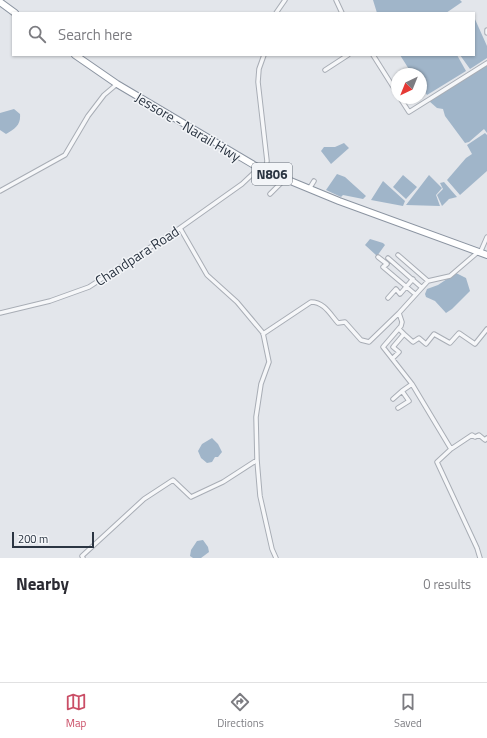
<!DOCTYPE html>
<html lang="en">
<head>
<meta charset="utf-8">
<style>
	:root { --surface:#fff; --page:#f7f7f7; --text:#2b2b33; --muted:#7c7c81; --line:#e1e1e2; --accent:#ca4e66 }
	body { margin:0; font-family:"Titillium Web",sans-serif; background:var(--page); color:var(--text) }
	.compass { position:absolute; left:391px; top:68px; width:36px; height:36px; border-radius:50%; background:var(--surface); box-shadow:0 1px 3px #0004; rotate:223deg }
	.scale { position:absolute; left:12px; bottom:10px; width:82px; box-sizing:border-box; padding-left:4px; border:2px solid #2b3542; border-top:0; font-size:11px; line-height:14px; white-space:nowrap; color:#2b3542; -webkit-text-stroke:3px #f3f5f8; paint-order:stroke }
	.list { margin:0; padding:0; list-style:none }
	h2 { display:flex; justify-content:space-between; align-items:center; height:52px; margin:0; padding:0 16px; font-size:17px }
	h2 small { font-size:13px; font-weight:400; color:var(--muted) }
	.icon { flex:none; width:22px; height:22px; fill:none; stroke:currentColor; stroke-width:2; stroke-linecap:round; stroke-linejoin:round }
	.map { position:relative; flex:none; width:487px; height:558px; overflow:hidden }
	.search { position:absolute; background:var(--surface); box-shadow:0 1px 3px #0004; left:12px; right:12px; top:12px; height:44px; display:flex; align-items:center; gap:10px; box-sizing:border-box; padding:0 14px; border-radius:0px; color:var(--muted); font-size:15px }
	.sheet { height:124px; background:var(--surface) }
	nav { display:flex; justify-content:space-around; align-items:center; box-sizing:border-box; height:56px; border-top:1px solid var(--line); background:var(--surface); font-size:11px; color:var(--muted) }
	nav a { display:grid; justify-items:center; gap:2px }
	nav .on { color:var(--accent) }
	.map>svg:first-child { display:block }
</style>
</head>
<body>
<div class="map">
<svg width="487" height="558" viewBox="0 0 487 558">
	<rect width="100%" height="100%" fill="#e3e6eb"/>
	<path fill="#a0b5c9" d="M 373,0 L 460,0 L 462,2 L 446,13 L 377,13 Z
		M 474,17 L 487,46 L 487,58 L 470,69 L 460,55 L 474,55 Z
		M 400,55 L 457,55 L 466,71 L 427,95 L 421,86 L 421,74 L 412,74 Z
		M 487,63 L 487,133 L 484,129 L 469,142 L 465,143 L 445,116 L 443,109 L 437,108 L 429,101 Z
		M 14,109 L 20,114 C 21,125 15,129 6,134 L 0,130 L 0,113 Z
		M 485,133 L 487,135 L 487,171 L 460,195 L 447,180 L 466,158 L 472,154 L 467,145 Z
		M 344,143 L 349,148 L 331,164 L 321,151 L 324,147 L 335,147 Z
		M 337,174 L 345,177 L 366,196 L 363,199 L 343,195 L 341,197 L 326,190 Z
		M 403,175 L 417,187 L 406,199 L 393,187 Z
		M 429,175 L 442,188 L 436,195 L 440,206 L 406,205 Z
		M 383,181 L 405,201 L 403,206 L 371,200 Z
		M 444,182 L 457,197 L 449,199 L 442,206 L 437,195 L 443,189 L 440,183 Z
		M 370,239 L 383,243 L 385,245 L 377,256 L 365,245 Z
		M 456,273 L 466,278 L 470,291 L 452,309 L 446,313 L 435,301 L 426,297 L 425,294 L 427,289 L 438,285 Z
		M 212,438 L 218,444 L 222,452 L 218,457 L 215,457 L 212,462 L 207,463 L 201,458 L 198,451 L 202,444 Z
		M 203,540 L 208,547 L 209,552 L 201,558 L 193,558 L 190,556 L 191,550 L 197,541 Z"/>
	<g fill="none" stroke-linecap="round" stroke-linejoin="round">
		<g stroke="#a8adb5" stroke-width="5.5">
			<path id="street" d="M 336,0 L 342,13
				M 276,13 L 285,0
				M 487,30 L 487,33
				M 264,55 L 259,69 L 258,82 L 267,161 L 265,171
				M 373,55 L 397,93
				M 325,70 L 348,55
				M 400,98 L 409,112 L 487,63
				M 309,189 L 314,181
				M 0,191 L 65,155 L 88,116 L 104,95 L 117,84
				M 270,194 L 285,179
				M 180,228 L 207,275 L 237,302 L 263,333 L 269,362 L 261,384 L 256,417 L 257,460 L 260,496 L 272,549 L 276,558
				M 478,252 L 450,276 L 428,281 L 399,313 L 402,322 L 401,326 L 383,347 L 412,384 L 451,449 L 437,462 L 477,548 L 480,558
				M 480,253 L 487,237
				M 398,255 L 428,281
				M 378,257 L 387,264 L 383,267 L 415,294
				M 388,258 L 421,287
				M 388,298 L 396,289 L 400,294 L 413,279
				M 0,313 L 50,301 L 89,287 L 180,228 L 242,184 L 259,168
				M 263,334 L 311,302 C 324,302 330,314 338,323 L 345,322 L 361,340 L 369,342 L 399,313
				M 404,334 L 413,342 L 419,338 L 426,344 L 434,334 L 450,343 L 459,333 L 475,344 L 487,329
				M 393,358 L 399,352 L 393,347 L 404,334 L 399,329
				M 393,399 L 402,391
				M 398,408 L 409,401 L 402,391 L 412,384
				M 451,449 L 472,435 L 475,437 L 479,435 L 485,440 L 487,438
				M 83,558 L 82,556 L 144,499 L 173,480 L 191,497 L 223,482 L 257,460"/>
		</g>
		<g stroke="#8b94a1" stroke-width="8">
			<path id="highway" d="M 0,2 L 15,13
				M 75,55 L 117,84 L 259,168 L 339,201 L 487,255"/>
		</g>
		<use href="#street" stroke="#f6f7f9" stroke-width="3.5"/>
		<use href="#highway" stroke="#fff" stroke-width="6"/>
	</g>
	<g text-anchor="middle" stroke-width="3" stroke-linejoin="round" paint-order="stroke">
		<rect fill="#f3f5f8" stroke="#676f79" stroke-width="1" x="252" y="163" width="40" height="22" rx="3"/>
		<g font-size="13" font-weight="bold" fill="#2b3542">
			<text x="272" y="179">N806</text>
		</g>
		<g font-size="14" fill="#2b3542" stroke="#f3f5f8">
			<text transform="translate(188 127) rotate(31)" y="5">Jessore - Narail Hwy</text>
			<text transform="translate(137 256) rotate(-33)" y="5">Chandpara Road</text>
		</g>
	</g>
</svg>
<svg class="compass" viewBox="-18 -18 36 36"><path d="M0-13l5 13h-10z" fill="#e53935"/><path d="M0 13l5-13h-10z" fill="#7c7c81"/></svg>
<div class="scale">200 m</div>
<div class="search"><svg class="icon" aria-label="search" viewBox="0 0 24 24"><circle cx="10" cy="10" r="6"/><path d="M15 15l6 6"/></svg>Search here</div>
</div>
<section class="sheet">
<h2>Nearby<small>0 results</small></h2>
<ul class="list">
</ul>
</section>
<nav>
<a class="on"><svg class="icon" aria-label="map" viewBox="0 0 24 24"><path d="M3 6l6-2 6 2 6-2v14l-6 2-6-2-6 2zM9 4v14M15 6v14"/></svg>Map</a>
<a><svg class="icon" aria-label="directions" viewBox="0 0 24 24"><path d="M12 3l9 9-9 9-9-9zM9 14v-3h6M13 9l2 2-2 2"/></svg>Directions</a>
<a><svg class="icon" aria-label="saved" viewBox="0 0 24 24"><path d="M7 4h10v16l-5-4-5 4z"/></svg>Saved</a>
</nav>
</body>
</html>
